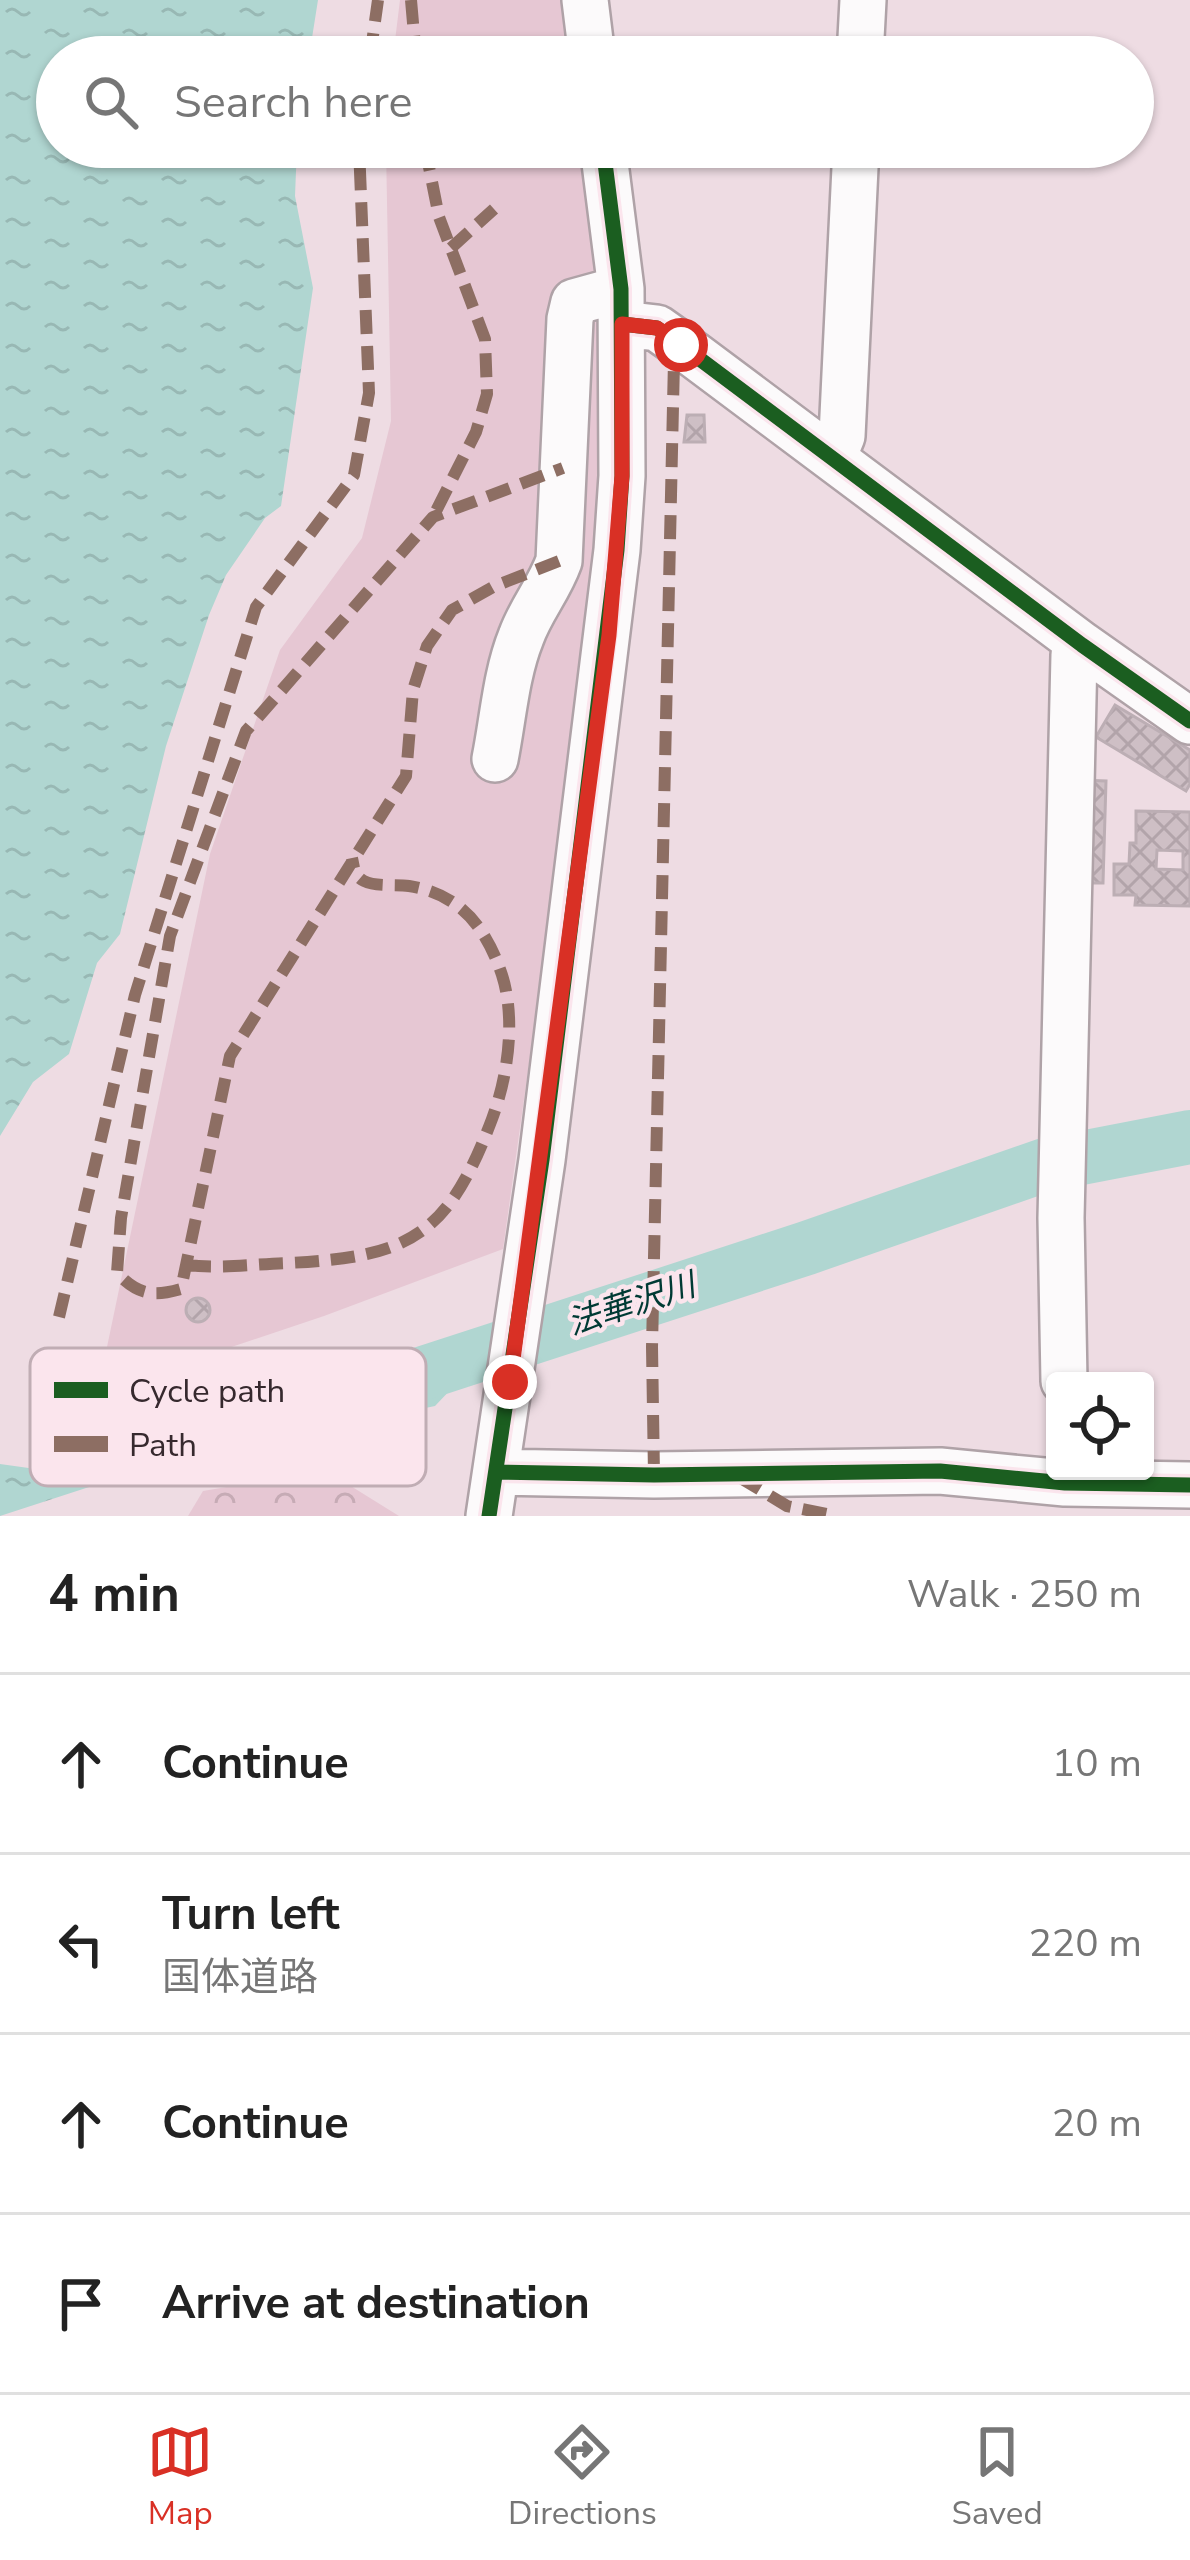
<!DOCTYPE html>
<html lang="en">
<head>
<meta charset="utf-8">
<style>
	:root { --surface:#fff; --page:#f2f2f2; --text:#222; --muted:#767676; --line:#e0e0e0; --accent:#d93025 }
	body { margin:0; font-family:"Nunito Sans","Noto Sans JP",sans-serif; background:var(--page); color:var(--text) }
	.controls { position:absolute; right:36px; bottom:36px; display:grid; overflow:hidden; border-radius:12px; box-shadow:0 3px 9px #0004 }
	.controls button { width:108px; height:108px; display:grid; place-items:center; padding:0; border:0; border-bottom:3px solid var(--line); background:var(--surface); color:var(--text); font:60px sans-serif }
	.stop { position:absolute; width:36px; height:36px; margin:-27px; border:9px solid #d93025; border-radius:50%; background:#fff }
	.stop.end { background:#d93025; border-color:#fff; box-shadow:0 3px 12px #0008 }
	.list { margin:0; padding:0; list-style:none }
	h2 { display:flex; justify-content:space-between; align-items:center; height:156px; margin:0; padding:0 48px; font-size:51px }
	h2 small { font-size:39px; font-weight:400; color:var(--muted) }
	.list li { display:grid; grid-template-columns:78px 1fr auto; gap:36px; align-items:center; box-sizing:border-box; height:180px; padding:0 48px; border-top:3px solid var(--line) }
	.list b { display:block; font-size:45px; white-space:nowrap }
	.list p { margin:0; font-size:39px; white-space:nowrap; color:var(--muted) }
	.list em { font-size:39px; font-style:normal; color:var(--muted) }
	.icon { flex:none; width:66px; height:66px; fill:none; stroke:currentColor; stroke-width:2; stroke-linecap:round; stroke-linejoin:round }
	.map { position:relative; flex:none; width:1190px; height:1516px; overflow:hidden }
	.search { position:absolute; background:var(--surface); box-shadow:0 3px 9px #0004; left:36px; right:36px; top:36px; height:132px; display:flex; align-items:center; gap:30px; box-sizing:border-box; padding:0 42px; border-radius:66px; color:var(--muted); font-size:45px }
	.sheet { height:876px; background:var(--surface) }
	nav { display:flex; justify-content:space-around; align-items:center; box-sizing:border-box; height:168px; border-top:3px solid var(--line); background:var(--surface); font-size:33px; color:var(--muted) }
	nav a { display:grid; justify-items:center; gap:6px }
	nav .on { color:var(--accent) }
	.map>svg:first-child { display:block }
</style>
</head>
<body>
<div class="map">
<svg width="1190" height="1516" viewBox="0 0 1190 1516">
	<defs>
		<pattern id="forest-crowns" width="20" height="18" patternUnits="userSpaceOnUse" patternTransform="scale(3)"><rect width="20" height="18" fill="#e6c7d3"/><path d="M2 6a3 3 0 1 1 6 0M12 15a3 3 0 1 1 6 0" fill="none" stroke="#c6abb5"/></pattern>
		<pattern id="water-ripples" width="26" height="14" patternUnits="userSpaceOnUse" patternTransform="scale(3)"><rect width="26" height="14" fill="#b0d6d1"/><path d="M2 4q2-2 4 0t4 0M15 11q2-2 4 0t4 0" fill="none" stroke="#98b8b4"/></pattern>
		<pattern id="building-cross-hatch" width="8" height="8" patternUnits="userSpaceOnUse" patternTransform="scale(3)"><rect width="8" height="8" fill="#cebfc5"/><path d="M0 0l8 8M0 8l8-8" fill="none" stroke="#b2a4aa"/></pattern>
	</defs>
	<rect width="100%" height="100%" fill="#eedce3"/>
	<path fill="#e6c7d3" d="M 400,0 L 562,0 L 568,57 L 393,57 Z
		M 386,147 L 584,147 L 601,264 L 599,514 L 588,643 L 503,1249 L 324,1316 L 130,1381 L 107,1347 L 210,854 L 280,650 L 362,538 L 391,421 Z"/>
	<path fill="url(#forest-crowns)" d="M 325,1470 L 399,1516 L 188,1516 L 203,1491 Z"/>
	<path fill="url(#water-ripples)" d="M 0,0 L 318,0 L 309,57 L 57,57 L 57,147 L 297,147 L 295,196 L 313,288 L 281,506 L 265,518 L 226,575 L 209,615 L 166,746 L 120,934 L 97,963 L 69,1054 L 33,1082 L 0,1136 Z
		M 423,1369 L 456,1384 L 435,1406 L 166,1462 L 0,1516 L 0,1464 L 43,1470 L 119,1442 L 298,1390 Z"/>
	<g fill="none" stroke-linecap="round" stroke-linejoin="round">
		<path stroke="#b0d6d1" stroke-width="54" d="M 356,1395 L 807,1248 L 1045,1165 L 1190,1137"/>
	</g>
	<path fill="url(#building-cross-hatch)" stroke="#bcaeb4" stroke-width="3" fill-rule="evenodd" d="M 687,415 L 704,415 L 705,442 L 684,442 Z
		M 1115,705 L 1190,750 L 1190,784 L 1186,791 L 1096,737 Z
		M 1079,780 L 1106,781 L 1103,883 L 1077,883 Z
		M 1136,811 L 1190,812 L 1190,906 L 1135,905 L 1136,895 L 1114,895 L 1114,864 L 1129,864 L 1130,843 L 1136,843 ZM 1157,850 L 1183,851 L 1183,870 L 1156,869 Z
		M186 1310a12 12 0 1 1 24 0a12 12 0 1 1-24 0Z"/>
	<g fill="none" stroke-linecap="round" stroke-linejoin="round">
		<g stroke="#afa2a7" stroke-width="50">
			<path id="minor" d="M 585,0 L 592,57
				M 860,57 L 863,0
				M 622,324 L 657,328 L 681,345 L 1082,645 L 1190,721
				M 833,458 L 842,436 L 856,147
				M 495,759 C 503,719 506,674 521,637 C 531,609 549,589 559,561 L 570,319 L 574,302 L 621,289
				M 1064,1381 L 1061,1218 L 1074,655 L 1082,645
				M 498,1472 L 654,1475 L 940,1471 L 1065,1483 L 1190,1485
				M 489,1516 L 542,1160 L 617,550 L 622,476 L 621,289 L 603,147"/>
		</g>
		<use href="#minor" stroke="#fcfafb" stroke-width="45"/>
		<path stroke="#8d6e63" stroke-width="12" stroke-dasharray="24 12" stroke-linecap="butt" d="M 411,0 L 416,57
			M 370,57 L 378,0
			M 425,147 L 439,217 L 485,339 L 487,394 L 476,432 L 433,517
			M 451,248 L 494,209
			M 559,561 L 495,586 L 452,610 L 427,646 L 413,690 L 406,776 L 230,1056 L 181,1289 C 153,1297 138,1295 117,1273 L 121,1218 L 170,936 L 246,731 L 433,517 L 563,468
			M 187,1265 C 221,1269 255,1264 288,1263 C 410,1257 448,1236 492,1119 C 508,1076 516,1019 502,975 C 486,927 460,894 409,886 C 395,884 376,887 364,881 C 354,876 354,867 352,858
			M 59,1317 L 135,995 L 256,607 L 354,475 L 369,393 L 359,147
			M 654,1475 L 652,1347 L 674,361 L 681,345
			M 739,1477 L 787,1506 L 837,1516"/>
		<g stroke="#fbe5ed" stroke-width="22">
			<path id="cycleway" d="M 622,324 L 657,328 L 681,345 L 1082,645 L 1190,721
				M 498,1472 L 654,1475 L 940,1471 L 1065,1483 L 1190,1485
				M 489,1516 L 542,1160 L 617,550 L 622,476 L 621,289 L 603,147"/>
		</g>
		<use href="#cycleway" stroke="#1b5e20" stroke-width="15"/>
	</g>
	<g fill="none" stroke-linecap="round" stroke-linejoin="round">
		<path stroke="#d93025" stroke-width="15" d="M 510,1382 L 609,635 L 622,476 L 622,324 L 657,328 L 681,345"/>
	</g>
	<g text-anchor="middle" stroke-width="9" stroke-linejoin="round" paint-order="stroke">
		<g font-size="33" font-style="italic" fill="#003a34" stroke="#fbe5ed">
			<text transform="translate(631 1303) rotate(-18)" y="12">法華沢川</text>
		</g>
	</g>
	<rect x="30" y="1348" width="396" height="138" rx="18" fill="#fbe5ed" stroke="#c0adb4" stroke-width="3"/>
	<rect x="54" y="1382" width="54" height="16" fill="#1b5e20"/>
	<rect x="54" y="1436" width="54" height="16" fill="#8d6e63"/>
	<g font-size="33" fill="#36292e">
		<text x="129" y="1402">Cycle path</text>
		<text x="129" y="1456">Path</text>
	</g>
</svg>
<div class="controls">
<button><svg class="icon" aria-label="locate" viewBox="0 0 24 24"><circle cx="12" cy="12" r="6"/><path d="M12 2v4M12 18v4M2 12h4M18 12h4"/></svg></button>
</div>
<div class="stop" style="left:681px;top:345px"></div>
<div class="stop end" style="left:510px;top:1382px"></div>
<div class="search"><svg class="icon" aria-label="search" viewBox="0 0 24 24"><circle cx="10" cy="10" r="6"/><path d="M15 15l6 6"/></svg>Search here</div>
</div>
<section class="sheet">
<h2>4 min<small>Walk · 250 m</small></h2>
<ul class="list">
<li><svg class="icon" aria-label="ahead" viewBox="0 0 24 24"><path d="M12 20V5M6 11l6-6 6 6"/></svg><div><b>Continue</b></div><em>10 m</em></li>
<li><svg class="icon" aria-label="left" viewBox="0 0 24 24"><path d="M17 20v-9H6M10 6l-5 5 5 5"/></svg><div><b>Turn left</b><p>国体道路</p></div><em>220 m</em></li>
<li><svg class="icon" aria-label="ahead" viewBox="0 0 24 24"><path d="M12 20V5M6 11l6-6 6 6"/></svg><div><b>Continue</b></div><em>20 m</em></li>
<li><svg class="icon" aria-label="arrive" viewBox="0 0 24 24"><path d="M6 21V4h12l-3 4 3 4H6"/></svg><div><b>Arrive at destination</b></div></li>
</ul>
</section>
<nav>
<a class="on"><svg class="icon" aria-label="map" viewBox="0 0 24 24"><path d="M3 6l6-2 6 2 6-2v14l-6 2-6-2-6 2zM9 4v14M15 6v14"/></svg>Map</a>
<a><svg class="icon" aria-label="directions" viewBox="0 0 24 24"><path d="M12 3l9 9-9 9-9-9zM9 14v-3h6M13 9l2 2-2 2"/></svg>Directions</a>
<a><svg class="icon" aria-label="saved" viewBox="0 0 24 24"><path d="M7 4h10v16l-5-4-5 4z"/></svg>Saved</a>
</nav>
</body>
</html>
